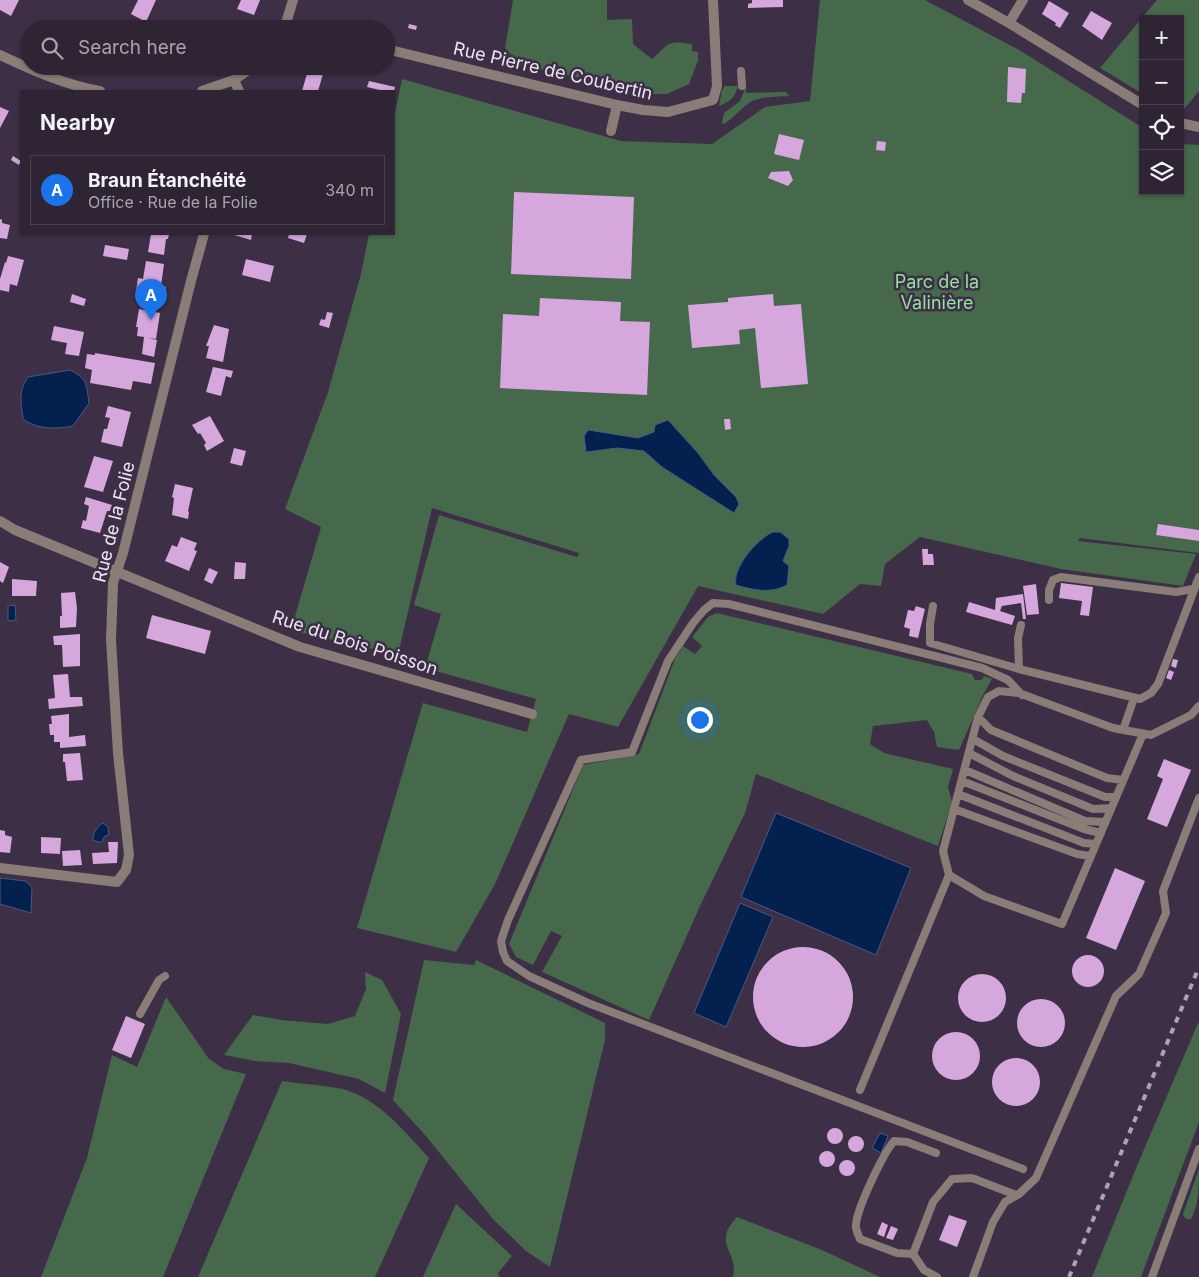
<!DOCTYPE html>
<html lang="en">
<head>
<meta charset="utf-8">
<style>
	:root { --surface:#2e2434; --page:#3a3040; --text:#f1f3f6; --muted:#a7a4ac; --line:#49414f; --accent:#1a73e8 }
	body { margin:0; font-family:Inter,sans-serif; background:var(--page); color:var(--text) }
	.controls { position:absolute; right:15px; top:15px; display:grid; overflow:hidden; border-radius:0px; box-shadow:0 1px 4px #0004 }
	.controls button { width:45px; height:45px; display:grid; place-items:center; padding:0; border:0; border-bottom:1px solid var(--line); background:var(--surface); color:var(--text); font:25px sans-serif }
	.you { position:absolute; left:699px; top:719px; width:18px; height:18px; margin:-12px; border:4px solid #fff; border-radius:50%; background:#1a73e8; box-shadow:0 0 0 8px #1a73e833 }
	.badge { display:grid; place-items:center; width:32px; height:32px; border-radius:50%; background:var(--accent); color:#fff; font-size:16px; font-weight:700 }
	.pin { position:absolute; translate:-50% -41px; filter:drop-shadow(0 1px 2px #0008) }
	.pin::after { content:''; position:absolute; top:26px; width:18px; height:15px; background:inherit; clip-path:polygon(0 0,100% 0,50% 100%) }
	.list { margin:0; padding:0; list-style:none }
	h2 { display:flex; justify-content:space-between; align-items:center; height:65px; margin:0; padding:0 20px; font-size:21px }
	h2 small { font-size:16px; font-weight:400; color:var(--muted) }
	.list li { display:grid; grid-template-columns:32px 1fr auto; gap:15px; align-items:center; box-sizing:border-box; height:70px; margin:0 10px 10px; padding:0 10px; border:1px solid var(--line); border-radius:0px }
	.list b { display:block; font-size:19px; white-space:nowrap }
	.list p { margin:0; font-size:16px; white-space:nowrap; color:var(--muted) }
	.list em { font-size:16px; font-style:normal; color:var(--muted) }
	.icon { flex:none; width:28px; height:28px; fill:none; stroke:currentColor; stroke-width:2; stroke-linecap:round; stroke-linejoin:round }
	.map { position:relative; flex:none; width:1199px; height:1277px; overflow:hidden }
	.search { position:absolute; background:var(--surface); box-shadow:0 1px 4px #0004; left:20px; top:20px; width:375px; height:55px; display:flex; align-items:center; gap:12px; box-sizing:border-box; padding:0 18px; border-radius:28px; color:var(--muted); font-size:19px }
	.panel { position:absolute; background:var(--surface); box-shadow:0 1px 4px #0004; left:20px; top:90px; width:375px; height:145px; border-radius:0px }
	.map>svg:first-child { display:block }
</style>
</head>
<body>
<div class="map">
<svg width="1199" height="1277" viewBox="0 0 1199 1277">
	<rect width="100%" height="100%" fill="#3d3046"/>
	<path fill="#46684b" d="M 513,0 L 607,0 L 607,20 L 632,19 L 633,44 L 652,59 C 670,43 667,40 692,44 L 692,51 L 698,52 L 698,60 L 689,84 L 667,94 L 653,94 L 521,65 L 505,48 Z
		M 820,0 L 925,0 L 1021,51 L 1143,128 L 1143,191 L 1180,191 L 1180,144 L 1199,145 L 1199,553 L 1080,538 L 1078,541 L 1196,554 L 1183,586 L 1061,569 L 920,537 L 885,564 L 881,586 L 860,584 L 823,614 L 698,586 L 618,727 L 569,714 L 495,884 L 456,952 L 357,928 L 423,703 L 527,732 L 536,699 L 425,668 L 441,614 L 414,605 L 439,515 L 577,557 L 579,553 L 432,508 L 398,655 L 291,630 L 321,527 L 285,509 L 328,392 L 361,274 L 369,234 L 394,234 L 394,117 L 402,79 L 621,141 L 712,144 L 765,107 L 810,101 Z
		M 1157,0 L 1199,0 L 1199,91 L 1180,114 L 1180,19 L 1143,19 L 1143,94 L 1100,68 Z
		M 725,86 L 738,86 C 735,98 730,101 719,106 L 722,90 Z
		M 746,86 L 746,93 L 786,92 L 789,96 C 777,97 759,96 749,103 C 740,109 734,118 724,124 L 722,123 L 724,113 L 740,101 Z
		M 717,613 L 972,674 L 975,680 L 982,680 L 984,676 L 992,679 L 984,693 L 959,750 L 937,747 L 934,732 L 927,720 L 873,726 L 870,744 L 884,753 L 953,769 L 948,787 L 952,802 L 938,846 L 756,774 L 745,813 L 701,904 L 649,1020 L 542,972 L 562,936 L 551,931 L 533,965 L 516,957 L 509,944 L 583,765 L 639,754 L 675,659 L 683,646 L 695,654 L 702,646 L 692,637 L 708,617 Z
		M 424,960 L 474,965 L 476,960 L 605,1023 L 605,1040 L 550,1267 L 526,1251 L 493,1219 L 426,1136 L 393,1100 Z
		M 365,972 L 382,980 L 401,1014 L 385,1093 L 359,1079 L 289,1063 L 255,1061 L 224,1055 L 253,1015 L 281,1020 L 328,1024 L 355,1016 L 366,989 Z
		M 166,997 L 209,1059 L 224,1069 L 246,1074 L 163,1277 L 41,1277 L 87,1158 L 112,1055 L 137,1067 Z
		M 1199,1021 L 1199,1122 L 1141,1277 L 1092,1277 L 1139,1161 Z
		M 282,1081 C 302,1084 323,1085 343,1089 C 379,1099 405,1132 429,1158 L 375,1277 L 198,1277 Z
		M 1199,1169 C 1199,1185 1199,1208 1190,1220 L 1185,1218 L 1183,1214 Z
		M 456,1204 L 512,1256 L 498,1273 L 499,1277 L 423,1277 Z
		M 737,1217 L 822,1250 L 880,1277 L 733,1277 C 739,1250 711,1245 737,1217 Z"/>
	<path fill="#03204e" stroke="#495a7f" d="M 70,370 C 88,379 86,384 89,403 L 73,426 C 56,429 38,430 23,419 C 21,403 18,391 28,377 Z
		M 668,420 L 698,453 L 714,475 L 736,497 L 739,504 L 734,513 L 662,467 L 644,451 L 617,448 L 586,452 L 584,436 L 588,430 L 638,438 L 654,432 L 655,425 Z
		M 773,532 L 780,532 L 789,539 L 789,546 L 783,561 L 789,566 L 787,585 C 771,594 753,590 736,585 C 732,568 757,539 773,532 Z
		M 15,605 L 16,620 L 8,621 L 8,606 Z
		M 776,813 L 911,868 L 876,955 L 741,897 Z
		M 103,823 L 108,827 L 109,834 L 104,837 L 102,842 L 98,842 L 93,840 C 93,833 97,827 103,823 Z
		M 0,878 L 25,881 L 32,887 L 31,913 L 0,904 Z
		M 740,903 L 773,917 L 726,1027 L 694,1013 Z
		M 880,1133 L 888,1136 L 881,1153 L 872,1148 Z"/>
	<path fill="#d5a7dd" d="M 0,0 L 19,0 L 11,16 L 0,10 Z
		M 138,0 L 156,0 L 146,22 L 131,14 Z
		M 241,0 L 260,0 L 254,15 L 237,9 Z
		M 752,0 L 783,0 L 783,7 L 748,8 L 748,4 L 752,3 Z
		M 1049,1 L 1069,13 L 1060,28 L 1055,25 L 1056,23 L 1042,14 Z
		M 1091,11 L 1112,23 L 1102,40 L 1082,26 Z
		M 409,24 L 417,26 L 416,30 L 408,28 Z
		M 114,66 L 137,66 L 134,74 Z
		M 1008,67 L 1026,69 L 1025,93 L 1022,93 L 1021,103 L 1007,102 Z
		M 308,70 L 323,74 L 318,91 L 302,91 Z
		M 369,81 L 395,87 L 394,91 L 384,91 L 367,87 Z
		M 0,107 L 9,111 L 0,128 Z
		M 779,134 L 804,140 L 799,160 L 774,154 Z
		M 877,141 L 886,142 L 885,151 L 876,150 Z
		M 13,156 L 21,161 L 19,165 L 11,160 Z
		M 789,171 L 793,180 L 788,186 L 768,178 L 771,172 Z
		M 514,192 L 634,197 L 631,279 L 511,274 Z
		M 0,219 L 2,220 L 2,223 L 10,225 L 7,239 L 0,238 Z
		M 151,234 L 169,234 L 168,239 L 166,239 L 164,255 L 148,252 Z
		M 231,234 L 252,234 L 251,240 Z
		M 289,234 L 307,234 L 304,243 L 288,238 Z
		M 105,245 L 129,249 L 127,260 L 103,256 Z
		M 8,256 L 24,260 L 17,286 L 10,284 L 9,292 L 0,290 L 0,279 L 5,262 L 6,263 Z
		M 246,259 L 274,266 L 270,282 L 242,275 Z
		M 146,261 L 164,264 L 161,286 L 166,287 L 164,296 L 136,291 L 138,278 L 143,279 Z
		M 72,294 L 86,299 L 84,306 L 70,302 Z
		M 773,294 L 774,306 L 801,304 L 808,384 L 761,388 L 755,328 L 739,330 L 740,344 L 692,348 L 688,305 L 728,302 L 728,298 Z
		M 540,298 L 621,302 L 620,321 L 650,322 L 647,395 L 500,388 L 503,314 L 539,316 Z
		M 139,309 L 160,313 L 156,339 L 148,338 L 157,340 L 154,357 L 142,354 L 144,337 L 137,336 L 138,327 L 136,327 Z
		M 327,312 L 333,313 L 329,328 L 319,325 L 321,319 L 325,320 Z
		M 214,325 L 229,329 L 223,362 L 206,358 L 209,346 L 206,346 Z
		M 54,326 L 84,332 L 79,356 L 65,354 L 67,343 L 51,340 Z
		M 95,353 L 155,363 L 151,384 L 133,381 L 131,390 L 90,383 L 92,370 L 85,368 L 87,354 L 95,355 Z
		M 213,367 L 233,371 L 231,378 L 226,376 L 221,396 L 206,392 Z
		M 108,406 L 131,412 L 122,447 L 101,442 L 104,429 L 107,429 L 110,418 L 105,417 Z
		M 210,416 L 224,441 L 207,451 L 204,445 L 206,443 L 200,433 L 198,434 L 192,425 Z
		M 724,419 L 730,419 L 731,429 L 725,430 Z
		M 234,448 L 246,451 L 242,466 L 230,463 Z
		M 94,456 L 113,461 L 103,492 L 84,487 Z
		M 175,484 L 193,488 L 188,511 L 189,512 L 188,519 L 172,515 L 174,498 L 172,497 Z
		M 86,497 L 112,505 L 110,511 L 107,511 L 100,533 L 81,528 L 83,520 L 86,521 L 89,506 L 84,504 Z
		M 1158,524 L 1199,530 L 1199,541 L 1156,535 Z
		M 181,537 L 197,543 L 194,550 L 197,551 L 189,571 L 165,561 L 172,545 L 177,547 Z
		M 922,549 L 928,549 L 928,554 L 933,554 L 934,565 L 923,565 Z
		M 0,562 L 9,567 L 3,583 L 0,581 Z
		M 235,562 L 246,563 L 245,579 L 234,579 Z
		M 209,568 L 218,572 L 212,584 L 204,580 Z
		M 12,579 L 37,581 L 36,596 L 12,596 Z
		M 1061,583 L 1093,587 L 1089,616 L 1080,615 L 1082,601 L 1059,598 Z
		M 1036,584 L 1039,614 L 1027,615 L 1023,586 Z
		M 75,592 L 77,608 L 76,627 L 60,628 L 60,616 L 62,616 L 61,593 Z
		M 1023,594 L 1026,619 L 1023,619 L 1021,603 L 1002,606 L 1000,611 L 1015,616 L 1012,625 L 966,612 L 969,602 L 995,610 L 996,598 Z
		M 916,606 L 925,609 L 918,638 L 909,636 L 910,629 L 904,627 L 908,610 L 914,611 Z
		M 152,615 L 211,631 L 205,654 L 146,638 Z
		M 80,634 L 80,666 L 63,667 L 62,645 L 54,645 L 53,636 Z
		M 1173,659 L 1178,660 L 1176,668 L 1171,666 Z
		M 1169,670 L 1174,672 L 1171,680 L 1166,678 Z
		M 68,674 L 70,697 L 82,697 L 83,706 L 49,709 L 48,699 L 55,698 L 53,675 Z
		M 69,714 L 69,737 L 85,735 L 86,746 L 60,748 L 60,742 L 54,742 L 54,735 L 50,735 L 49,724 L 52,724 L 51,716 Z
		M 80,753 L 83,780 L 67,781 L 65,762 L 63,762 L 63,754 Z
		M 1164,759 L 1191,770 L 1167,827 L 1147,819 L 1163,779 L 1157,776 Z
		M 0,830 L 5,831 L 5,835 L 12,837 L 10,853 L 0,852 Z
		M 41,837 L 61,838 L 60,854 L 41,853 Z
		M 108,842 L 118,842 L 117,863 L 93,864 L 92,853 L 109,852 Z
		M 80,850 L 82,865 L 63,866 L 62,851 Z
		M 1115,868 L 1145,881 L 1116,950 L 1086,938 Z
		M753 997a50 50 0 1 1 100 0a50 50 0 1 1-100 0Z
		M1072 971a16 16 0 1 1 32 0a16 16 0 1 1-32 0Z
		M958 998a24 24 0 1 1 48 0a24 24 0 1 1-48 0Z
		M1017 1023a24 24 0 1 1 48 0a24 24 0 1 1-48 0Z
		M 126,1016 L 145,1024 L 131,1058 L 112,1050 Z
		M932 1056a24 24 0 1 1 48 0a24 24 0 1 1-48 0Z
		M992 1082a24 24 0 1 1 48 0a24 24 0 1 1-48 0Z
		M827 1136a8 8 0 1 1 16 0a8 8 0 1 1-16 0Z
		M848 1144a8 8 0 1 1 16 0a8 8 0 1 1-16 0Z
		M819 1159a8 8 0 1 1 16 0a8 8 0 1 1-16 0Z
		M839 1168a8 8 0 1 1 16 0a8 8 0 1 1-16 0Z
		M 949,1215 L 967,1221 L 957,1247 L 939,1240 Z
		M 882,1222 L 888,1225 L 884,1237 L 877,1234 Z
		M 891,1226 L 898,1229 L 893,1240 L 886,1238 Z"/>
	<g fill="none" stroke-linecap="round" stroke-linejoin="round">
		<path stroke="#8a7c77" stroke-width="8" d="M 741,71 L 742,86
			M 1049,600 L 1049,590 L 1053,580 L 1061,577 L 1176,592 L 1193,589
			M 933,606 L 930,624 L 930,643 L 1019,669 L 1140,699 L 1151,693 L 1158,684 L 1199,577
			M 1019,669 L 1018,638 L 1021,625
			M 1022,695 L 1008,680 L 982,668 L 729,604 L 713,603 L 704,610 L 693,623 L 668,661 L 632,752 L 581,760 L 508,920 L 501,941 L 503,952 L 507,961 L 529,976 L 588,1003 L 1023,1169
			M 978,717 L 991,730 L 1107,778 L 1123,780
			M 1123,730 L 1134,698
			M 1143,734 L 1062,924 L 984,896 L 949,875 L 943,851 L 978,717 L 988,697 L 999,691 L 1019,693 L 1113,728 L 1151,735 L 1191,715 L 1199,706
			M 973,739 L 1003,756 L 1105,797 L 1116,797
			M 969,753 L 1013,776 L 1093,809 L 1111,808
			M 965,770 L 1085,821 L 1105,822
			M 962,781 L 1084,829 L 1101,833
			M 958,794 L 1084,843 L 1096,844
			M 954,809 L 1077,854 L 1090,856
			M 140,1014 L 159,980 L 165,976
			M 860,1090 L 949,875
			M 913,1254 L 897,1253 L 860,1239 C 858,1234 855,1229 856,1224 C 858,1206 883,1154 894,1141 L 907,1142 L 936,1153
			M 913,1254 L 933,1202 L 952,1179 L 972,1178 L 1016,1195
			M 913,1254 L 924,1270 L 937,1277
			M 973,1277 L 993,1222 L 1005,1202 L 1019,1194 L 1036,1178 L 1116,996 L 1139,974 L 1166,913 L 1163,891 L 1199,798
			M 1152,1277 L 1199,1149"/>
		<path stroke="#8a7c77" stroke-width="10" d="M 968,0 L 1009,23 L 1143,105
			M 286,23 L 305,29
			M 1009,23 L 1023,0
			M 283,29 L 286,23 L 293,0
			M 386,49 L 617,105 L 643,110 L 668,112 L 713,100 L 717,86 L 713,0
			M 0,55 C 32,70 65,85 100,91
			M 234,80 L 239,91
			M 202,91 L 234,80 L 254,66
			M 1180,123 L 1199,127
			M 611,131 L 617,105
			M 0,521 L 15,530 L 300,647 L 532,714
			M 0,868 L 117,882 L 126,870 L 129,855 L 118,753 L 111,640 L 113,583 L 123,553 L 191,281 L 204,234"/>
		<path stroke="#ada3b5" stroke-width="4" stroke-dasharray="6 6" stroke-linecap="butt" d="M 1069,1277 L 1199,967"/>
	</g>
	<g text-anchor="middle" stroke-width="5" stroke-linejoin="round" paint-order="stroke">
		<g font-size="18" fill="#ece3f2" stroke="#3d3046">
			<text transform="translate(553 71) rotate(13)" y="6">Rue Pierre de Coubertin</text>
			<text transform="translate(114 522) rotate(-76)" y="6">Rue de la Folie</text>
			<text transform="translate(355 643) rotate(18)" y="6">Rue du Bois Poisson</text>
		</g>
		<g font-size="18" fill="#93e29f" stroke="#3d3046">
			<text x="937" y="288">Parc de la<tspan x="937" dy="21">Valinière</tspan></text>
		</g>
	</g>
</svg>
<div class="controls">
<button>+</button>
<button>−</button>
<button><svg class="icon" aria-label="locate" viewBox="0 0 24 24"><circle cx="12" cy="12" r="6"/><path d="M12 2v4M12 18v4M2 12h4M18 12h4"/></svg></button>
<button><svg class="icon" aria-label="layers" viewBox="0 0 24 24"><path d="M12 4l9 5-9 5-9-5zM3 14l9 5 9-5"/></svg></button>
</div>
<div class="you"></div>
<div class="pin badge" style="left:151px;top:320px">A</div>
<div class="search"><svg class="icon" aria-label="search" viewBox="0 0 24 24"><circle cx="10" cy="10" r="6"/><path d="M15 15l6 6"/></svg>Search here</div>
<section class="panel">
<h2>Nearby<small></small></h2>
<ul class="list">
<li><span class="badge">A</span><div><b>Braun Étanchéité</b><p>Office · Rue de la Folie</p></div><em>340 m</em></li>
</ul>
</section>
</div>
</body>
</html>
